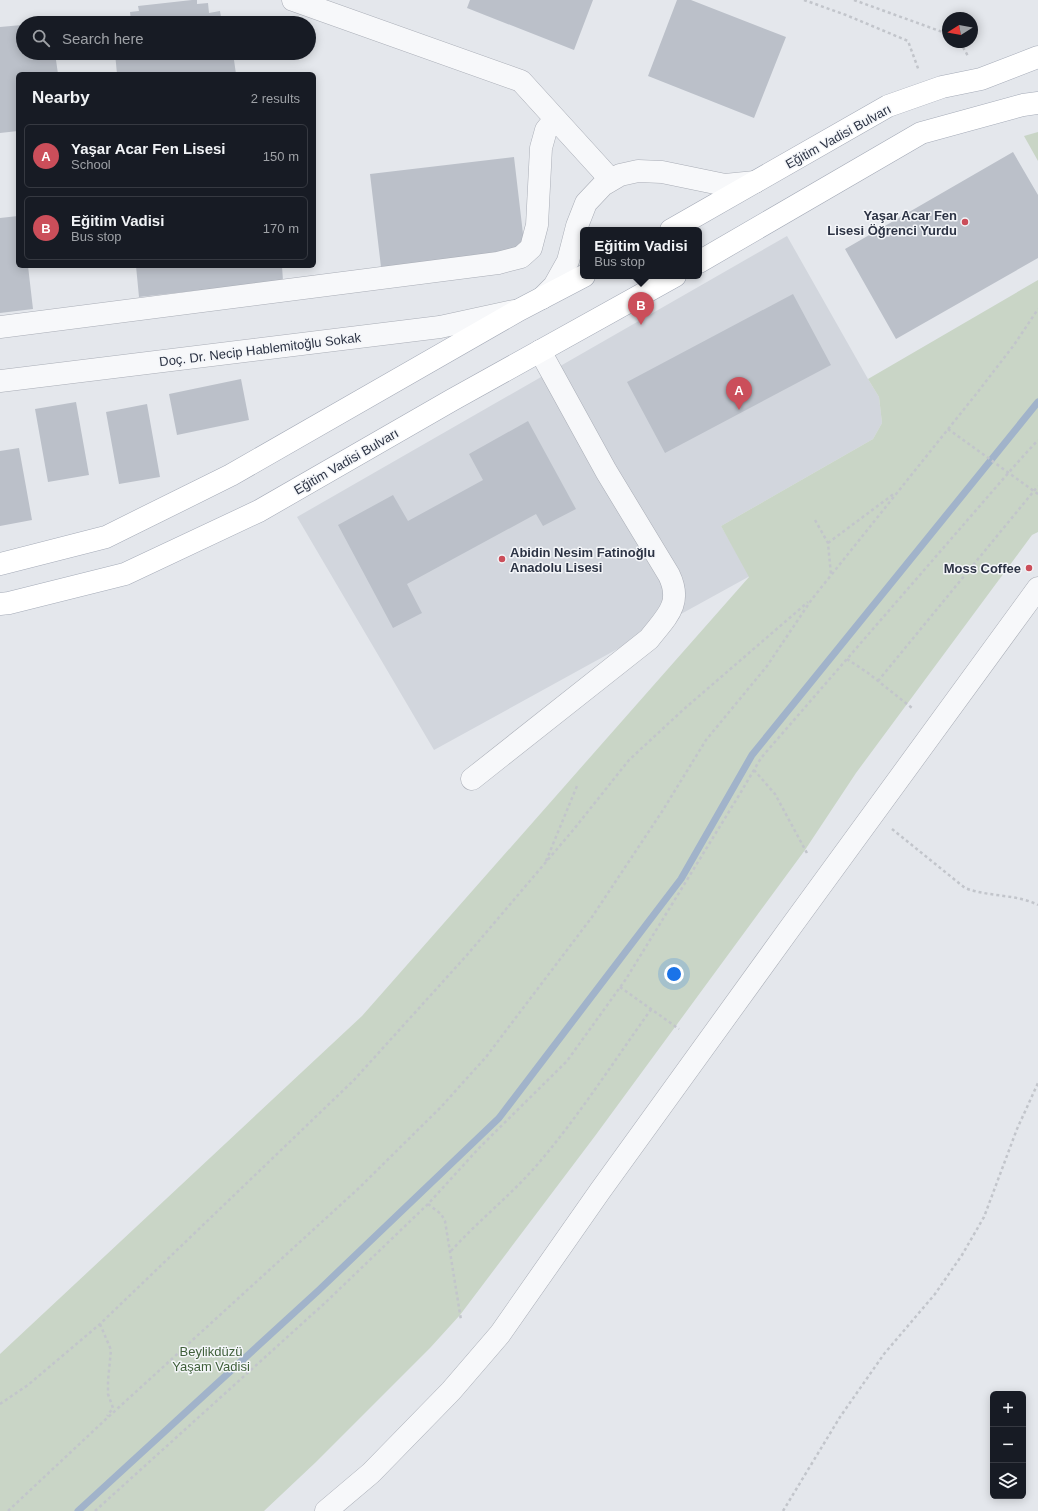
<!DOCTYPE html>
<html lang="en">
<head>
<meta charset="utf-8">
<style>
	:root { --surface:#171b24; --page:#20242c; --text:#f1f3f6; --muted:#9ea1a6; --line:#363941; --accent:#cb4e5a }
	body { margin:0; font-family:Helvetica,sans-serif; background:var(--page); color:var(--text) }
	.controls { position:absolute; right:12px; bottom:12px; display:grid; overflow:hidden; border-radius:6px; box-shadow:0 2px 10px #0003 }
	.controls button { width:36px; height:36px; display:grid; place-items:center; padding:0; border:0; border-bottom:1px solid var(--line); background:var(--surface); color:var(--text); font:20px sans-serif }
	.compass { position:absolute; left:942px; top:12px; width:36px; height:36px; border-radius:50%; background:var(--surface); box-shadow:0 2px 10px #0003; rotate:259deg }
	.you { position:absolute; left:674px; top:974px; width:14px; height:14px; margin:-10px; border:3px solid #fff; border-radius:50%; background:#1a73e8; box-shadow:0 0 0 6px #1a73e833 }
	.badge { display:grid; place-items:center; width:26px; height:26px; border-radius:50%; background:var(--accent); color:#fff; font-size:13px; font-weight:700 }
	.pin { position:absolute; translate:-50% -33px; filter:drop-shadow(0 1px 2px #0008) }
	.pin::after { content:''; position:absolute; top:21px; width:14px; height:12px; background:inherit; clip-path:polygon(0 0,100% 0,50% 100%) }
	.popup { position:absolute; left:580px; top:227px; width:122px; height:52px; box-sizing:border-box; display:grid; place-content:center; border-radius:6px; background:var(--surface); filter:drop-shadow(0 1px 3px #0005); font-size:13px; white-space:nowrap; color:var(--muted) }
	.popup b { font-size:15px; color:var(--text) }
	.popup::after { content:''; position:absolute; left:50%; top:100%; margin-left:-8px; border:8px solid transparent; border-top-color:var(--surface) }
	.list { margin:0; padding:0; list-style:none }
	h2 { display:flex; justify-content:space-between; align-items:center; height:52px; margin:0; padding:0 16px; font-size:17px }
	h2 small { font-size:13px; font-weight:400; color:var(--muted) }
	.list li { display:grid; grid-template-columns:26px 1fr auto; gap:12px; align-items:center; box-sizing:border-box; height:64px; margin:0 8px 8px; padding:0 8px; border:1px solid var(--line); border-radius:6px }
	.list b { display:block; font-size:15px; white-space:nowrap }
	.list p { margin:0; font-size:13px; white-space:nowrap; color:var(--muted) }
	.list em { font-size:13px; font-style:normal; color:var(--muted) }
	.icon { flex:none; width:22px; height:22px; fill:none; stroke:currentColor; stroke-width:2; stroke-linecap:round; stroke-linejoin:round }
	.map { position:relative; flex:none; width:1038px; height:1511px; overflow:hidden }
	.search { position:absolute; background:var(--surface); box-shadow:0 2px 10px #0003; left:16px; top:16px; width:300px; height:44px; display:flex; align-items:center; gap:10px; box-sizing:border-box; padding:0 14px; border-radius:22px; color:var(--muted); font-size:15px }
	.panel { position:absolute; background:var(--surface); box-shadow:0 2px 10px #0003; left:16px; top:72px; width:300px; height:196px; border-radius:6px }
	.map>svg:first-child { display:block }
</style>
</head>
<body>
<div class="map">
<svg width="1038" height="1511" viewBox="0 0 1038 1511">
	<rect width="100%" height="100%" fill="#e4e7ec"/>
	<path fill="#d2d6dd" d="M 787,236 L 868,379 L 879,397 L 882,423 L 873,439 L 721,526 L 750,576 L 434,750 L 297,517 Z"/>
	<path fill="#c9d5c6" d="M 1038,132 L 1038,161 L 1024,136 Z
		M 1038,280 L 1038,532 L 1032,535 L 856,773 L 805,850 L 595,1136 L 460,1315 L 430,1348 L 316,1462 L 264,1511 L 0,1511 L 0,1354 L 362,1016 L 749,577 L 721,526 L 873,439 L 882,423 L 879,397 L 868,379 Z"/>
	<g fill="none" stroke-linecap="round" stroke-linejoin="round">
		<path stroke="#a1b3ca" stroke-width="7" d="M 78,1511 L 319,1290 L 499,1118 L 681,879 L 752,755 L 1038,402"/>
	</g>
	<path fill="#bbc0c9" d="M 192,0 L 197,0 L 197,4 L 208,3 L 209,13 L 220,11 L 222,23 L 125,23 L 131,21 L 130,12 L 139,11 L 138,6 Z
		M 470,0 L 593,0 L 574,50 L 467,8 Z
		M 677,0 L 691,0 L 786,37 L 754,118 L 648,76 Z
		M 22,25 L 23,53 L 55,53 L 58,74 L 18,74 L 18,131 L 0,133 L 0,27 Z
		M 115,53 L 233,53 L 236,74 L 117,74 Z
		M 1013,152 L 1038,195 L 1038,258 L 896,339 L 845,249 Z
		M 514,157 L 525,251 L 381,267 L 370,174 Z
		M 18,216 L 18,266 L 28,266 L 33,309 L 0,313 L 0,218 Z
		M 136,266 L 282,266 L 283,281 L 139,297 Z
		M 793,294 L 831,365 L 665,453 L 627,382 Z
		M 241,379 L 249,420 L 177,435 L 169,394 Z
		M 76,402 L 89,475 L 48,482 L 35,409 Z
		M 147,404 L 160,477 L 119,484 L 106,412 Z
		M 528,421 L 576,509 L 543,526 L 536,514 L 407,584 L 422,613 L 393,628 L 338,525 L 393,495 L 408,521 L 483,480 L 469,454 Z
		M 19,448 L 32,520 L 0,526 L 0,451 Z"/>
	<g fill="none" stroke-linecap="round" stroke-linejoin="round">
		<g stroke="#a9adb6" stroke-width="23">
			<path id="minor" d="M 293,0 L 521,81 L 611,180
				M 542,298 L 554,286 L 568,261 L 577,226 L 586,203 L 603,185 L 620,175 L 638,171 L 662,172 L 725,185 L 755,182
				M 0,327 L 498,263 L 521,257 L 531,248 L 537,225 L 541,148 L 546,130 L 555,119
				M 0,381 L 440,327 L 514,311
				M 472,779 L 649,639 C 666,617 683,604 669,575 L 606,471 L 540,351
				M 326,1511 L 371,1473 L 451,1391 L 500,1334 L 600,1191 L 790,928 L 1038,588"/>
		</g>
		<g stroke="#a4aab7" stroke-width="23">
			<path id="major" d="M 671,230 L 888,106 L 942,87 L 981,79 L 1038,57
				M 699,262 L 921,133 L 1023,105 L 1038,103
				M 0,564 L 106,537 L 231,475 L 519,310 L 584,276
				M 0,604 L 9,603 L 125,574 L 259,511 L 452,400 L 675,276"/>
		</g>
		<path stroke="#c2c5cb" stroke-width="2.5" stroke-dasharray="3 3" stroke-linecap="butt" d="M 804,0 L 846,15 L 908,41 L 919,71
			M 854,0 L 948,34
			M 960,42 L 968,56
			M 948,429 L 1038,494
			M 815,520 L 828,543 L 831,575
			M 828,543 L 895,493
			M 847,659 L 868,673 L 912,708
			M 878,681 L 1038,486
			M 754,770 L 775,794 L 808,855
			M 892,829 L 965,888 C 988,897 1017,894 1038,905
			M 546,861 L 577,786
			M 620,987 L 679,1029
			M 428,1204 L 441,1214 L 445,1221 L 461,1320
			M 451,1251 C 478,1221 510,1196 537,1165 C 579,1116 614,1061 652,1008
			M 100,1324 L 111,1350 L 108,1381 L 108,1394 L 113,1408 L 107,1416
			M 0,1404 L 28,1385 L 100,1324 L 354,1080 L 467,955 L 574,829 L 629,760 L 684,709 L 808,602
			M 8,1511 L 105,1420 L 359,1188 L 441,1107 L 486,1057 L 592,917 L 663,810 L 706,740 L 767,666 L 812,599 L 977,393 L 1014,345 L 1038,309
			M 95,1511 L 326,1302 L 428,1204 L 480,1147 L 567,1061 L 626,979 L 738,797 L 761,758 L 1017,463 L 1038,440
			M 783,1511 L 840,1417 L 884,1354 L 935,1294 L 962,1255 L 984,1217 L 1017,1129 L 1038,1083"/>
		<use href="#minor" stroke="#f7f8fa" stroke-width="22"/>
		<use href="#major" stroke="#fff" stroke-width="22"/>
	</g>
	<g fill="#cb4e5a" stroke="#f4f6f9" stroke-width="1.5">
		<circle cx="965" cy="222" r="4"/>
		<circle cx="502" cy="559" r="4"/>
		<circle cx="1029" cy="568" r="4"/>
	</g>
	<g text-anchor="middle" stroke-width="3" stroke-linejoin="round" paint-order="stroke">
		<g font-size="13" fill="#2c3344" stroke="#f4f6f9">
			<text transform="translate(838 136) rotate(-29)" y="5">Eğitim Vadisi Bulvarı</text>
			<text transform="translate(260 349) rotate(-7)" y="5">Doç. Dr. Necip Hablemitoğlu Sokak</text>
			<text transform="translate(346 461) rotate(-30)" y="5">Eğitim Vadisi Bulvarı</text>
		</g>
		<g font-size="13" font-weight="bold" fill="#2c3344" stroke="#f4f6f9" text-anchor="end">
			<text x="957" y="220">Yaşar Acar Fen<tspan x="957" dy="15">Lisesi Öğrenci Yurdu</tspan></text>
			<text x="510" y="557" text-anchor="start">Abidin Nesim Fatinoğlu<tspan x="510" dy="15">Anadolu Lisesi</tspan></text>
			<text x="1021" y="573">Moss Coffee</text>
		</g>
		<g font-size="13" fill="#3f5f3a" stroke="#f4f6f9">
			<text x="211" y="1356">Beylikdüzü<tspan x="211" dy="15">Yaşam Vadisi</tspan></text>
		</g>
	</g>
</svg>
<div class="controls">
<button>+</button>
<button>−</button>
<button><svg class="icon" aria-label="layers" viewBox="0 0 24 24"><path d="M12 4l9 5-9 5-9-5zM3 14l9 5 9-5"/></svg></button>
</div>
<svg class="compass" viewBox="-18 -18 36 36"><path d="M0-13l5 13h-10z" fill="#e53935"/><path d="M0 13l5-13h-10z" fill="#9ea1a6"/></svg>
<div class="you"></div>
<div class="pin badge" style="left:739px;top:410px">A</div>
<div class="pin badge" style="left:641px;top:325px">B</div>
<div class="popup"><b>Eğitim Vadisi</b>Bus stop</div>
<div class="search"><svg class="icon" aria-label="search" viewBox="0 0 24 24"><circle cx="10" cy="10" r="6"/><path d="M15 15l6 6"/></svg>Search here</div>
<section class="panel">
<h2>Nearby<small>2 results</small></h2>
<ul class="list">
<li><span class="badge">A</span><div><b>Yaşar Acar Fen Lisesi</b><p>School</p></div><em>150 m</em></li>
<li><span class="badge">B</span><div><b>Eğitim Vadisi</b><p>Bus stop</p></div><em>170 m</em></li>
</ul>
</section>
</div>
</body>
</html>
